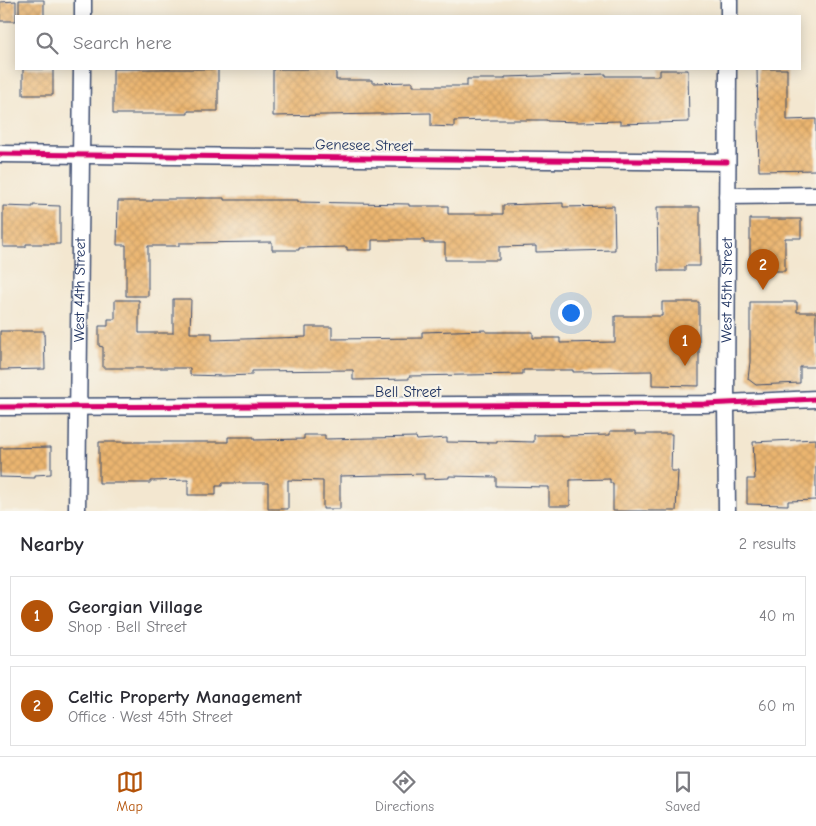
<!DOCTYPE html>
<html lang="en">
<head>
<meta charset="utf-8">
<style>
	:root { --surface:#fff; --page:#f2f2f3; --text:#2b2b33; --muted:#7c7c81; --line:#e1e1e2; --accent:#b45309 }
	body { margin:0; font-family:"Comic Neue",sans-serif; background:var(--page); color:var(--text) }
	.you { position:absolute; left:570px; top:312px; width:18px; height:18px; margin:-12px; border:4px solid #fff; border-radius:50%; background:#1a73e8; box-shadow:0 0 0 8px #1a73e833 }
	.badge { display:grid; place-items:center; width:32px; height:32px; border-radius:50%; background:var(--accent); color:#fff; font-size:16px; font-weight:700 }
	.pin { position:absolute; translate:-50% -41px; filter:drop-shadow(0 1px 2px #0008) }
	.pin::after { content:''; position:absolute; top:26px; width:18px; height:15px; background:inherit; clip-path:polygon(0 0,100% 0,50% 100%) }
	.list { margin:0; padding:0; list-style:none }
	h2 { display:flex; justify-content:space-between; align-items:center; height:65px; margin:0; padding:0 20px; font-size:21px }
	h2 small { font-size:16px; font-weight:400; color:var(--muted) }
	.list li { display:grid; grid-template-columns:32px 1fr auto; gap:15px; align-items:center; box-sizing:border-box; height:80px; margin:0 10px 10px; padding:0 10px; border:1px solid var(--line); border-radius:0px }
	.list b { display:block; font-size:19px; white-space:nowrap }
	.list p { margin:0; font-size:16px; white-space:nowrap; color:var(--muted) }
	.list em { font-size:16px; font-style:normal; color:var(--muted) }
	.icon { flex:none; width:28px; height:28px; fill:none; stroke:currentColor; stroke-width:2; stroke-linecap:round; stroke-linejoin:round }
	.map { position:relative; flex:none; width:816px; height:511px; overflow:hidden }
	.search { position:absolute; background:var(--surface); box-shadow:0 2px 12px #0003; left:15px; right:15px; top:15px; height:55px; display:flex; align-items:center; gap:12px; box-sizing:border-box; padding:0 18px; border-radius:0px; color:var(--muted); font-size:19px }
	.sheet { height:245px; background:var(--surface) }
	nav { display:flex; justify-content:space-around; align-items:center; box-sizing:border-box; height:70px; border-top:1px solid var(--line); background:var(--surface); font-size:14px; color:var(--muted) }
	nav a { display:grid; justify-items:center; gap:2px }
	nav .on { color:var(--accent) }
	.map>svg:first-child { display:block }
</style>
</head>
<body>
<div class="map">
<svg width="816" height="511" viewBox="0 0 816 511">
	<defs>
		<pattern id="building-cross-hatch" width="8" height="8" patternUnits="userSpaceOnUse" patternTransform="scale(1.25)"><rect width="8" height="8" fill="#ebb56f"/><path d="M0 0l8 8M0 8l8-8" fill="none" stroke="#c99c63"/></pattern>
	</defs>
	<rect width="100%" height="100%" fill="#f7f3e8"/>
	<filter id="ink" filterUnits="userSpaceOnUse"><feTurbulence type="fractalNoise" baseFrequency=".02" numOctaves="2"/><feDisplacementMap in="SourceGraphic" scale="10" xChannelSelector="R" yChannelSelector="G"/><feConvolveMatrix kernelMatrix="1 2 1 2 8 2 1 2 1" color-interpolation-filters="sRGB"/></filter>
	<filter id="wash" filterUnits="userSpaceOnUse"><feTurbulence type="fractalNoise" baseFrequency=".0096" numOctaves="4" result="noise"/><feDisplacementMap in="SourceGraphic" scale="20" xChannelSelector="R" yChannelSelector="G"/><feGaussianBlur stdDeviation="1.12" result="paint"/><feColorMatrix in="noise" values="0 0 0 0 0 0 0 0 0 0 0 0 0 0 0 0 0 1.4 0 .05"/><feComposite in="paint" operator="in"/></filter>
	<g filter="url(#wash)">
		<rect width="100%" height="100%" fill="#f3e7d0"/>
		<g id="blocks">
			<path fill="url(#building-cross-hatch)" d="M 19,0 L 44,0 L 44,16 L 19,16 Z
				M 16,1 L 16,21 L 0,21 L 0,2 Z
				M 23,69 L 53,69 L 53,95 L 23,95 Z
				M 113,69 L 218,69 L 218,111 L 188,111 L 188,114 L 113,114 Z
				M 273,69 L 336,69 L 336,80 L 372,80 L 372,83 L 413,82 L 413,86 L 467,86 L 467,79 L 505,79 L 505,77 L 606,74 L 606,76 L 660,76 L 660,70 L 688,70 L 689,122 L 620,124 L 620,121 L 580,122 L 547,121 L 547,120 L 492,120 L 454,121 L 454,127 L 431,126 L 431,113 L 273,116 Z
				M 757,69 L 787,69 L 787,120 L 816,119 L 816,170 L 759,171 Z
				M 196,198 L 224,198 L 224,200 L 298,200 L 298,202 L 409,204 L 409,206 L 448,206 L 448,214 L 503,214 L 503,205 L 563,203 L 563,207 L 614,206 L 615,250 L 536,252 L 536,246 L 499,247 L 499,260 L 445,260 L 445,243 L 424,243 L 424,240 L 372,240 L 372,250 L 347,250 L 347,247 L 299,248 L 299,250 L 272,250 L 272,242 L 179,243 L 179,246 L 148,246 L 148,296 L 126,296 L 126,245 L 117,245 L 118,201 L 153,201 L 153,199 L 196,199 Z
				M 33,205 L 60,206 L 60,244 L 26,244 L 26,247 L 3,247 L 3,206 L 33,207 Z
				M 657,207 L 700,207 L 700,266 L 685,266 L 685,271 L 658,271 Z
				M 750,219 L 801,219 L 801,238 L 785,238 L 785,271 L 750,271 Z
				M 173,299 L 191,299 L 190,333 L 212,333 L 212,340 L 306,337 L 306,327 L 332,327 L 332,339 L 422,338 L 422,332 L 486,330 L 486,332 L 533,332 L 533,338 L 560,338 L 560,343 L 615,342 L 615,316 L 662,316 L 662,302 L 699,302 L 699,386 L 652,385 L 652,371 L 573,372 L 573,370 L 523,370 L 523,374 L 409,376 L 409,379 L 353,380 L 353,370 L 252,371 L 252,375 L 223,376 L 190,375 L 190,368 L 103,368 L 103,347 L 99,346 L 99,326 L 108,326 L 108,319 L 115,319 L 115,300 L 139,300 L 139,333 L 173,333 Z
				M 750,302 L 797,302 L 797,312 L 816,312 L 816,367 L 800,367 L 800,383 L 756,385 L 748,379 L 750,362 Z
				M 0,331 L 44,331 L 45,369 L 0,370 Z
				M 610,431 L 636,431 L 636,434 L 672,434 L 671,471 L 678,471 L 676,511 L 613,511 L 613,483 L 610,483 L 610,479 L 570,480 L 570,506 L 549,506 L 549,487 L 496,486 L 496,477 L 449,476 L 449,478 L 424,479 L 424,474 L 340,476 L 340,509 L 323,509 L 323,481 L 288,480 L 288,509 L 268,509 L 268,483 L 222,483 L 222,486 L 216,486 L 216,495 L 188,495 L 188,480 L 150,481 L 150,483 L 99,483 L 99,442 L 228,442 L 228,437 L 254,437 L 254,440 L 304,439 L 304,435 L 325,435 L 325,439 L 416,437 L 417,440 L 447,438 L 447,442 L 497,443 L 497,441 L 534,442 L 534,435 L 561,435 L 561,436 L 610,435 Z
				M 816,439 L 816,500 L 788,501 L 788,505 L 747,504 L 747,479 L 755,479 L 753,442 Z
				M 51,447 L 51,474 L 35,475 L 35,478 L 0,477 L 0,448 Z"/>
		</g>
	</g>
	<g filter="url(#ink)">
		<use href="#blocks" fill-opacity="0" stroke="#3b4b6f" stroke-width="1"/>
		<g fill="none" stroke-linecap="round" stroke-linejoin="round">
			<g stroke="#3b4b6f" stroke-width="19">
				<g id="street">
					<path d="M 83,16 L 83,0"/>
					<path d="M 729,16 L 729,0"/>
					<path d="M 0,154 L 727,162"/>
					<path d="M 727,196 L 816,195"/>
					<path d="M 0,407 L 705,404 L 816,399"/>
					<path id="s1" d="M 77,511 L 82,69"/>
					<path id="s2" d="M 727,511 L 726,403 L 728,69"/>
				</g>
			</g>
			<use href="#street" stroke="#fff" stroke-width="16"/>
			<g stroke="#f7f3e8" stroke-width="8">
				<path id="cycleway" d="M 0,154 L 727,162
					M 0,407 L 705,404 L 816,399"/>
			</g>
			<use href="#cycleway" stroke="#d6006c" stroke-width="5"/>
		</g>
	</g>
	<g text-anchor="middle" stroke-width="4.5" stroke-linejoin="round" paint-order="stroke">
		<g font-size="15" fill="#1b2f5e" stroke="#f7f3e8">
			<text transform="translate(364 145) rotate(1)" y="5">Genesee Street</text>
			<text dy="5" stroke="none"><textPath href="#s1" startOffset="221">West 44th Street</textPath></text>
			<text dy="5" stroke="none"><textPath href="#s2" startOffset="221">West 45th Street</textPath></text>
			<text x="408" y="397">Bell Street</text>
		</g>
	</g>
</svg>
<div class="you"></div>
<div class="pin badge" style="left:685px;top:366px">1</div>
<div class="pin badge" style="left:763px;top:290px">2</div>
<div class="search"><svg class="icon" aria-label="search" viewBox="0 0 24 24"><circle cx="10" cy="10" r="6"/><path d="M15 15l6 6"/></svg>Search here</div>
</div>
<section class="sheet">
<h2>Nearby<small>2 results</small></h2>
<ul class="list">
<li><span class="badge">1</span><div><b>Georgian Village</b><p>Shop · Bell Street</p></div><em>40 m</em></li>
<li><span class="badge">2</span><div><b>Celtic Property Management</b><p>Office · West 45th Street</p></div><em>60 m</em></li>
</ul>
</section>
<nav>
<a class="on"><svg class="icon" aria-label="map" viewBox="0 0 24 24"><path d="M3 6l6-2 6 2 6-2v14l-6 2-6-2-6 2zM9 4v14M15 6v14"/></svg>Map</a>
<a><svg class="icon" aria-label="directions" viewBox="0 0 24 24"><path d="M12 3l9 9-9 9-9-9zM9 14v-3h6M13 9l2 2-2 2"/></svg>Directions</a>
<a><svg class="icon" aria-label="saved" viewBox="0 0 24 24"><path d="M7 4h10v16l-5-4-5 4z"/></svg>Saved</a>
</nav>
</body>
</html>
